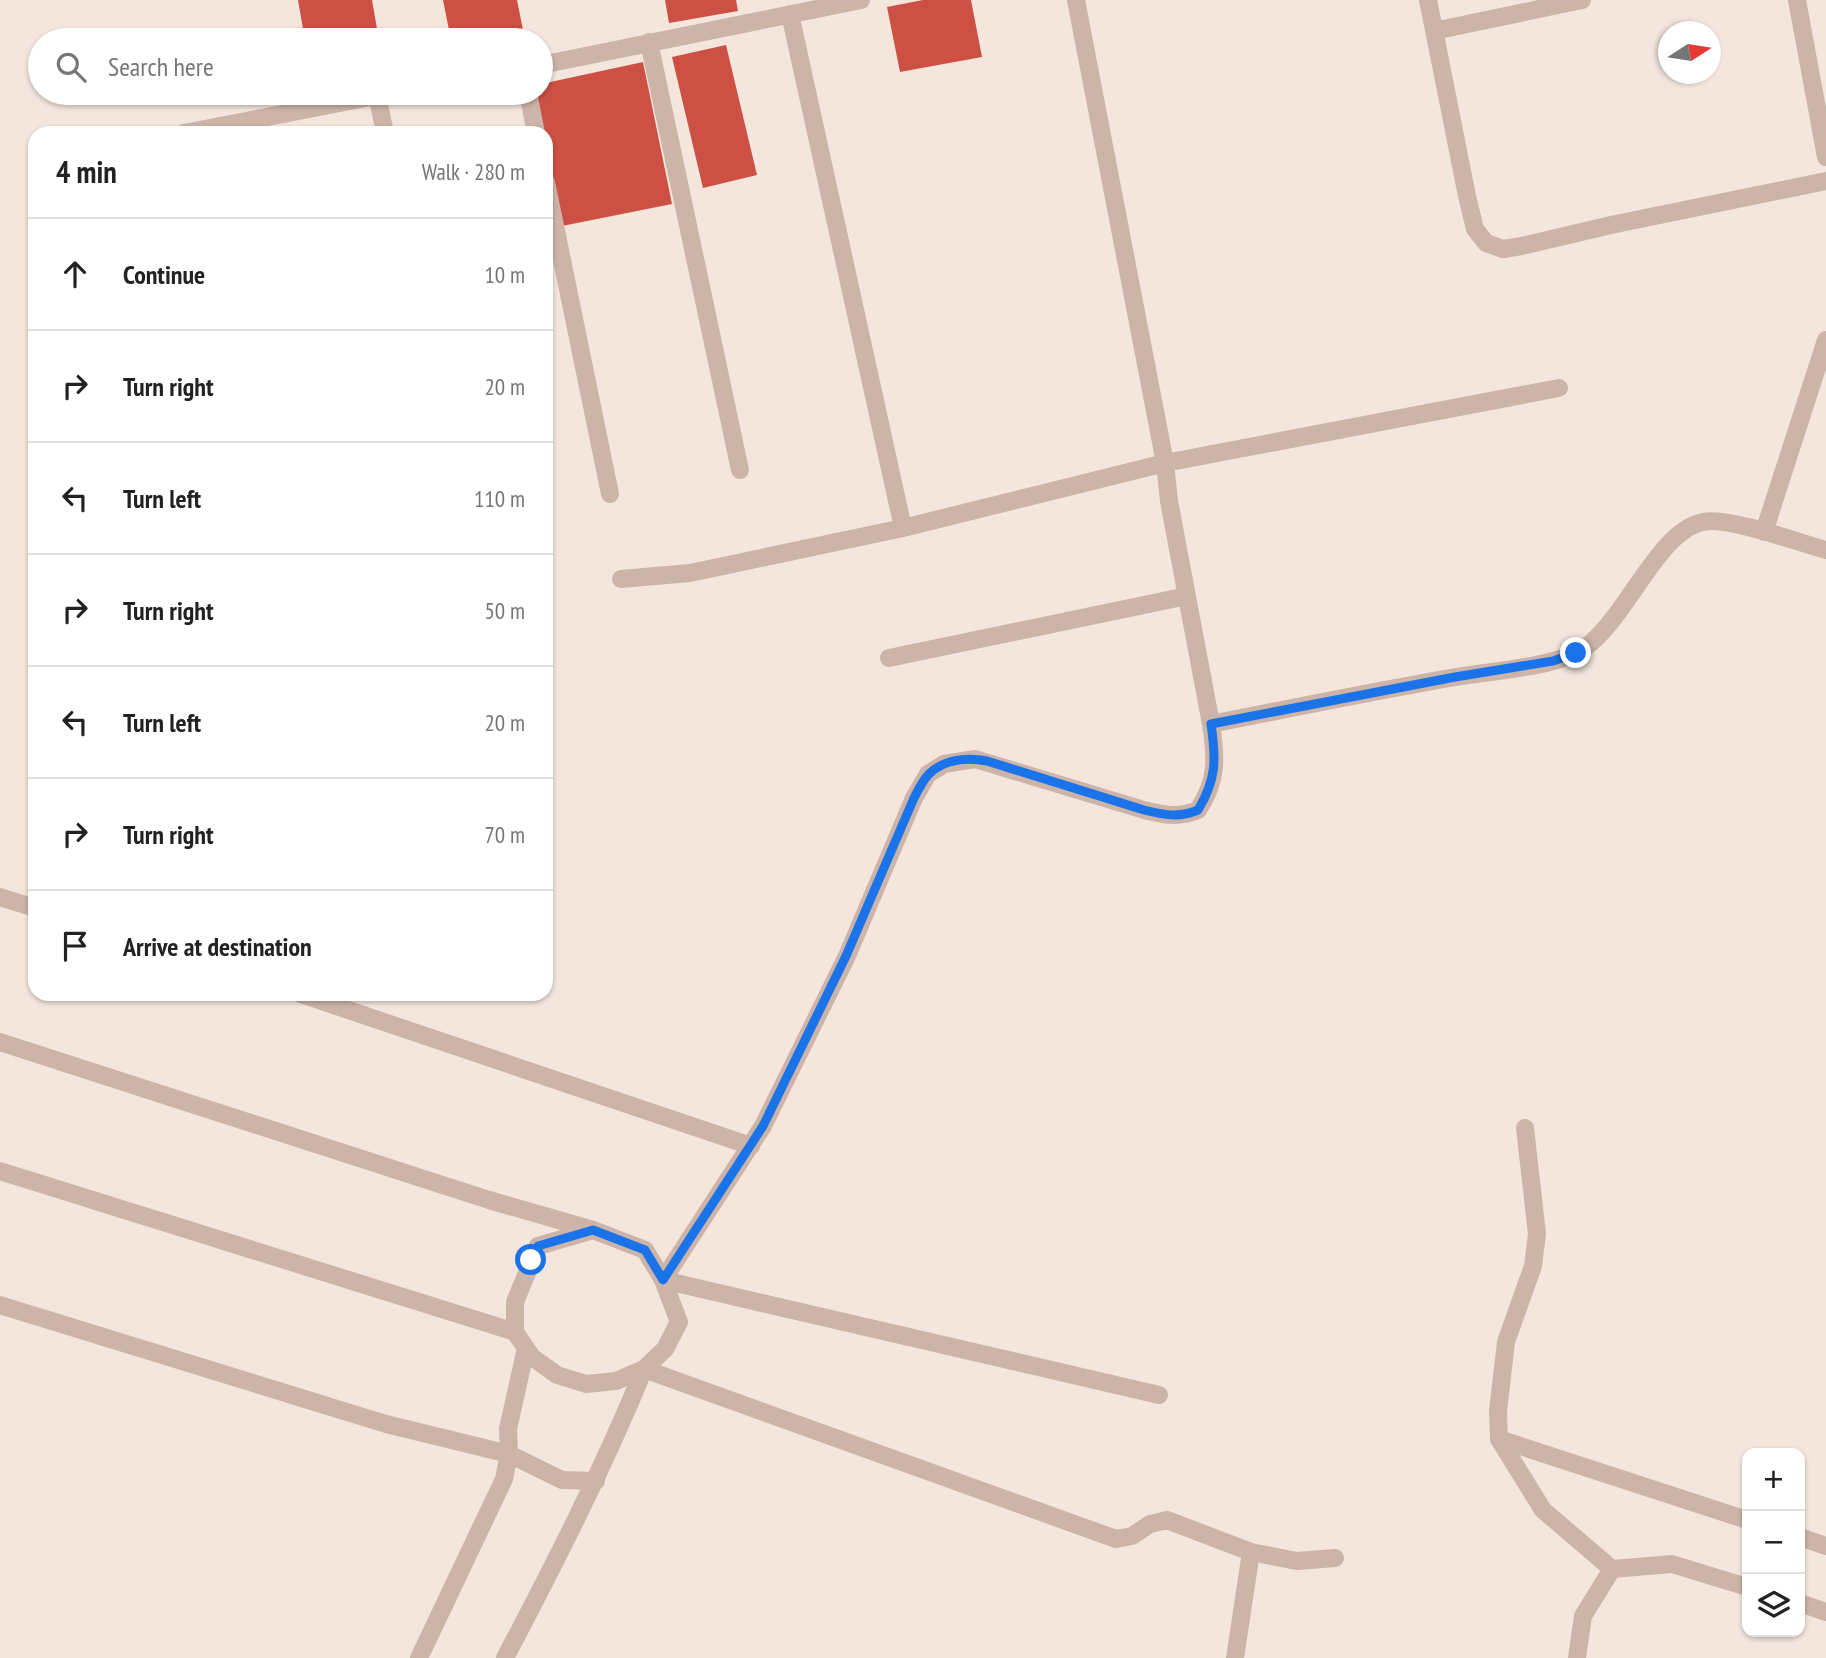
<!DOCTYPE html>
<html lang="en">
<head>
<meta charset="utf-8">
<style>
	:root { --surface:#fff; --page:#f6f6f6; --text:#222; --muted:#767676; --line:#e0e0e0 }
	body { margin:0; font-family:"PT Sans Narrow",sans-serif; background:var(--page); color:var(--text) }
	.controls { position:absolute; right:21px; bottom:21px; display:grid; overflow:hidden; border-radius:14px; box-shadow:0 2px 5px #0004 }
	.controls button { width:63px; height:63px; display:grid; place-items:center; padding:0; border:0; border-bottom:2px solid var(--line); background:var(--surface); color:var(--text); font:35px sans-serif }
	.compass { position:absolute; left:1658px; top:21px; width:63px; height:63px; border-radius:50%; background:var(--surface); box-shadow:0 2px 5px #0004; rotate:78deg }
	.stop { position:absolute; width:21px; height:21px; margin:-16px; border:5px solid #1a73e8; border-radius:50%; background:#fff }
	.stop.end { background:#1a73e8; border-color:#fff; box-shadow:0 2px 7px #0008 }
	.list { margin:0; padding:0; list-style:none }
	h2 { display:flex; justify-content:space-between; align-items:center; height:91px; margin:0; padding:0 28px; font-size:30px }
	h2 small { font-size:23px; font-weight:400; color:var(--muted) }
	.list li { display:grid; grid-template-columns:46px 1fr auto; gap:21px; align-items:center; box-sizing:border-box; height:112px; padding:0 28px; border-top:2px solid var(--line) }
	.list b { display:block; font-size:26px; white-space:nowrap }
	.list em { font-size:23px; font-style:normal; color:var(--muted) }
	.icon { flex:none; width:38px; height:38px; fill:none; stroke:currentColor; stroke-width:2; stroke-linecap:round; stroke-linejoin:round }
	.map { position:relative; flex:none; width:1826px; height:1658px; overflow:hidden }
	.search { position:absolute; background:var(--surface); box-shadow:0 2px 5px #0004; left:28px; top:28px; width:525px; height:77px; display:flex; align-items:center; gap:18px; box-sizing:border-box; padding:0 24px; border-radius:38px; color:var(--muted); font-size:26px }
	.panel { position:absolute; background:var(--surface); box-shadow:0 2px 5px #0004; left:28px; top:126px; width:525px; height:875px; border-radius:21px }
	.map>svg:first-child { display:block }
</style>
</head>
<body>
<div class="map">
<svg width="1826" height="1658" viewBox="0 0 1826 1658">
	<rect width="100%" height="100%" fill="#f4e6dd"/>
	<path fill="#cc5043" d="M 298,0 L 372,0 L 379,40 L 305,40 Z
		M 443,0 L 517,0 L 525,40 L 451,40 Z
		M 665,0 L 736,0 L 738,11 L 669,23 Z
		M 923,0 L 971,0 L 982,57 L 900,72 L 887,7 Z
		M 726,45 L 757,175 L 703,188 L 672,57 Z
		M 643,62 L 672,204 L 562,226 L 546,146 L 546,133 L 543,133 L 535,93 L 541,93 L 541,84 Z"/>
	<g fill="none" stroke-linecap="round" stroke-linejoin="round">
		<path stroke="#cdb4a8" stroke-width="18" d="M 1165,463 L 1559,388
			M 1235,1658 L 1251,1552"/>
		<path stroke="#cdb4a8" stroke-width="18" d="M 1076,0 L 1165,463 L 1169,501 L 1211,724 C 1216,757 1218,780 1198,810 C 1179,818 1164,815 1144,810 L 975,759 L 944,764 L 928,774 L 914,798 L 847,956 L 763,1126 L 663,1280 L 1159,1395
			M 1428,0 L 1467,196 L 1475,229 L 1486,243 L 1503,249 L 1522,246 L 1611,225 L 1826,181
			M 1797,0 L 1826,157
			M 790,14 L 903,528
			M 1434,31 L 1582,0
			M 649,42 L 740,470
			M 541,65 L 861,0
			M 528,93 L 536,133
			M 377,95 L 385,133
			M 184,133 L 391,93
			M 546,182 L 610,494
			M 1764,532 L 1826,340
			M 621,579 L 690,573 L 903,528 L 1165,463
			M 889,658 L 1187,596
			M 1211,724 C 1293,708 1374,691 1456,677 C 1491,671 1544,668 1576,653 C 1624,629 1654,532 1703,522 C 1726,516 1800,543 1826,550
			M 0,897 L 35,908
			M 301,994 L 751,1146
			M 1525,1128 L 1537,1234 L 1533,1266 L 1506,1342 L 1498,1411 L 1499,1439 L 1543,1510 L 1612,1569
			M 0,1305 L 386,1424 L 509,1454
			M 644,1369 L 1116,1539 L 1132,1536 L 1150,1524 L 1167,1520 L 1251,1552 L 1297,1561 L 1335,1558
			M 1499,1439 L 1747,1520
			M 1800,1537 L 1826,1546"/>
		<path stroke="#cdb4a8" stroke-width="18" d="M 0,1042 L 489,1200 L 593,1230
			M 0,1171 L 515,1332
			M 593,1230 L 645,1250 L 663,1280 L 679,1322 L 665,1349 L 644,1369 L 616,1381 L 586,1384 L 557,1375 L 532,1357 L 515,1332 L 515,1302 L 538,1246 Z
			M 509,1454 L 562,1480 L 596,1481
			M 1800,1603 L 1826,1612
			M 419,1658 L 504,1479 L 509,1454 L 508,1429 L 526,1348
			M 505,1658 C 555,1563 603,1469 644,1369
			M 1577,1658 L 1583,1616 L 1612,1569 L 1672,1564 L 1747,1587"/>
	</g>
	<g fill="none" stroke-linecap="round" stroke-linejoin="round">
		<path stroke="#1a73e8" stroke-width="9" d="M 531,1260 L 538,1246 L 593,1230 L 645,1250 L 663,1280 L 763,1126 L 846,956 L 914,798 C 918,790 923,780 929,774 C 944,759 968,757 987,761 L 1144,810 C 1164,815 1179,818 1198,810 C 1217,779 1216,758 1211,724 L 1455,677 L 1553,661 L 1576,653"/>
	</g>
</svg>
<div class="controls">
<button>+</button>
<button>−</button>
<button><svg class="icon" aria-label="layers" viewBox="0 0 24 24"><path d="M12 4l9 5-9 5-9-5zM3 14l9 5 9-5"/></svg></button>
</div>
<svg class="compass" viewBox="-18 -18 36 36"><path d="M0-13l5 13h-10z" fill="#e53935"/><path d="M0 13l5-13h-10z" fill="#767676"/></svg>
<div class="stop" style="left:531px;top:1260px"></div>
<div class="stop end" style="left:1576px;top:653px"></div>
<div class="search"><svg class="icon" aria-label="search" viewBox="0 0 24 24"><circle cx="10" cy="10" r="6"/><path d="M15 15l6 6"/></svg>Search here</div>
<section class="panel">
<h2>4 min<small>Walk · 280 m</small></h2>
<ul class="list">
<li><svg class="icon" aria-label="ahead" viewBox="0 0 24 24"><path d="M12 20V5M6 11l6-6 6 6"/></svg><div><b>Continue</b></div><em>10 m</em></li>
<li><svg class="icon" aria-label="right" viewBox="0 0 24 24"><path d="M7 20v-9h11M14 6l5 5-5 5"/></svg><div><b>Turn right</b></div><em>20 m</em></li>
<li><svg class="icon" aria-label="left" viewBox="0 0 24 24"><path d="M17 20v-9H6M10 6l-5 5 5 5"/></svg><div><b>Turn left</b></div><em>110 m</em></li>
<li><svg class="icon" aria-label="right" viewBox="0 0 24 24"><path d="M7 20v-9h11M14 6l5 5-5 5"/></svg><div><b>Turn right</b></div><em>50 m</em></li>
<li><svg class="icon" aria-label="left" viewBox="0 0 24 24"><path d="M17 20v-9H6M10 6l-5 5 5 5"/></svg><div><b>Turn left</b></div><em>20 m</em></li>
<li><svg class="icon" aria-label="right" viewBox="0 0 24 24"><path d="M7 20v-9h11M14 6l5 5-5 5"/></svg><div><b>Turn right</b></div><em>70 m</em></li>
<li><svg class="icon" aria-label="arrive" viewBox="0 0 24 24"><path d="M6 21V4h12l-3 4 3 4H6"/></svg><div><b>Arrive at destination</b></div></li>
</ul>
</section>
</div>
</body>
</html>
